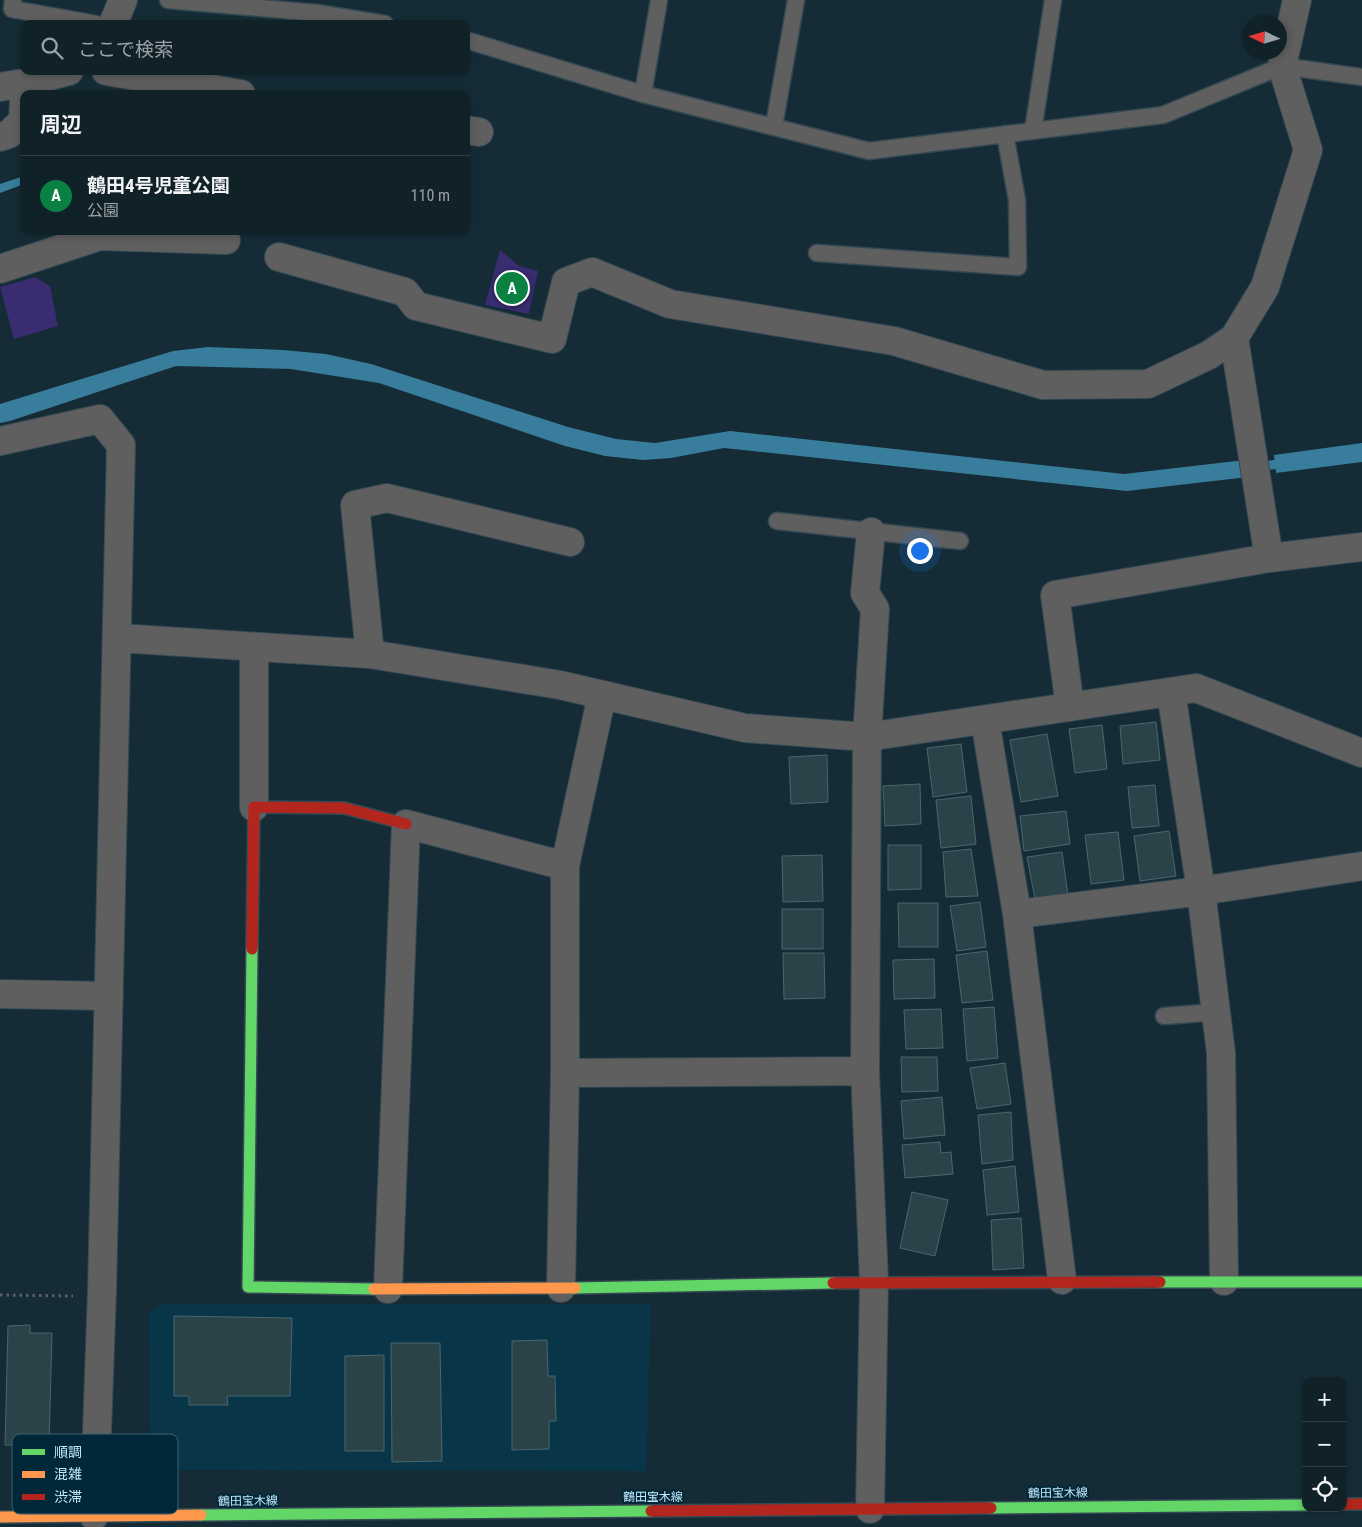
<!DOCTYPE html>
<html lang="ja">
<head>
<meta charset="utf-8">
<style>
	:root { --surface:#102128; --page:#192930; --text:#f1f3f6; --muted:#9ca3a8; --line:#303e45; --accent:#0b8043 }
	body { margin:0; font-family:"Roboto Condensed","Noto Sans JP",sans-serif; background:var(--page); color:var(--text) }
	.controls { position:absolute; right:15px; bottom:15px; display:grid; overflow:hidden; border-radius:10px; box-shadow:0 2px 8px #0003 }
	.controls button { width:45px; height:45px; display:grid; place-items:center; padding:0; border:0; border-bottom:1px solid var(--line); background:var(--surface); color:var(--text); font:25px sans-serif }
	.compass { position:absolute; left:1242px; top:15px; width:45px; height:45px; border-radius:50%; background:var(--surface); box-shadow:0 2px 8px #0003; rotate:274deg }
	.you { position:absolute; left:919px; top:550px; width:18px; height:18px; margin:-12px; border:4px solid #fff; border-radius:50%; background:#1a73e8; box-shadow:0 0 0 8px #1a73e833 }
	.badge { display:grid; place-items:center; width:32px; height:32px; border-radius:50%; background:var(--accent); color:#fff; font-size:16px; font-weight:700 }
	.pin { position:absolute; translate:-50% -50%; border:2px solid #fff; box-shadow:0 1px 5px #0006 }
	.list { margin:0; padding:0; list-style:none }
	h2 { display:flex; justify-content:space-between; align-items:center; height:65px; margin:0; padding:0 20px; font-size:21px }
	h2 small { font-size:16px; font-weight:400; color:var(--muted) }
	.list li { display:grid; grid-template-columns:32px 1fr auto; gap:15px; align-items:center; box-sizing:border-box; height:80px; padding:0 20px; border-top:1px solid var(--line) }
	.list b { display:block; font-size:19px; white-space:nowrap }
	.list p { margin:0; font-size:16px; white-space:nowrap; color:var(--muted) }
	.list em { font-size:16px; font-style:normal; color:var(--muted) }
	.icon { flex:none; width:28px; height:28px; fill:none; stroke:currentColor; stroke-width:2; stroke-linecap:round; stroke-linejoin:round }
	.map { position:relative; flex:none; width:1362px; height:1527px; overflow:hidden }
	.search { position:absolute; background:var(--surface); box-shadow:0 2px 8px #0003; left:20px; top:20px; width:450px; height:55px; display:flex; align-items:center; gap:12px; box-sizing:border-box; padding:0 18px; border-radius:10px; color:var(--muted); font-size:19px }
	.panel { position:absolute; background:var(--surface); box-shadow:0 2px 8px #0003; left:20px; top:90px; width:450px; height:145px; border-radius:10px }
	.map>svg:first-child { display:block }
</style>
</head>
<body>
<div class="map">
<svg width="1362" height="1527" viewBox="0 0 1362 1527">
	<rect width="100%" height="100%" fill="#152c36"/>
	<path fill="#083648" d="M 161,1304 L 651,1304 L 646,1471 L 175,1470 L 150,1446 L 149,1312 Z"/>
	<path fill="#392c70" d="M 500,250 L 519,266 L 538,271 L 529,314 L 485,305 Z
		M 35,277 L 50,286 L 58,326 L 14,339 L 0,287 Z"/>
	<path fill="#387d9c" d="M 24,176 L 24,184 L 0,193 L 0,184 Z
		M 208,347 L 283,350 L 326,354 L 371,364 L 568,427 L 616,439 L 655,443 L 730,431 L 1124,474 L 1245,460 L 1248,477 L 1127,491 L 724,448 L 671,458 L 643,460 L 605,456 L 565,446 L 379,383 L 291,369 L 176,366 L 10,421 L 0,423 L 0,404 L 173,351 Z
		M 1362,443 L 1362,462 L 1276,473 L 1274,455 Z"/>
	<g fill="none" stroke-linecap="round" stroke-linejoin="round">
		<path stroke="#387d9c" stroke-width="9" d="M 1256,467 L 1286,463"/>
	</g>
	<path fill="#2a4349" stroke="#4a666e" d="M 1156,722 L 1160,760 L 1123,764 L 1120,726 Z
		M 1102,725 L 1107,769 L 1075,773 L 1069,729 Z
		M 1047,734 L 1058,796 L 1021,802 L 1010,740 Z
		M 961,744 L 967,792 L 933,797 L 927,748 Z
		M 827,755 L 828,802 L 791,804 L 789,757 Z
		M 920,784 L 921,824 L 885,826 L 883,786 Z
		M 1155,785 L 1159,826 L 1132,828 L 1128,787 Z
		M 971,796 L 976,844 L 941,848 L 936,800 Z
		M 1066,811 L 1070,844 L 1024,851 L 1020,816 Z
		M 1169,831 L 1176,876 L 1140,881 L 1134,836 Z
		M 1118,832 L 1124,880 L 1091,884 L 1085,835 Z
		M 888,845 L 921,845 L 921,889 L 888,890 Z
		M 971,849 L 978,896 L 946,897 L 943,852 Z
		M 1062,852 L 1068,896 L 1035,899 L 1027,857 Z
		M 822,855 L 823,901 L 783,902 L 782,856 Z
		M 980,902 L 986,947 L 957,951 L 950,906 Z
		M 898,903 L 938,903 L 938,947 L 899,947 Z
		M 782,909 L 823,909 L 823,949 L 782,949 Z
		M 987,951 L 993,1000 L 962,1003 L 956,955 Z
		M 783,953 L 824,953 L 825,998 L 784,999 Z
		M 934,959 L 935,998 L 894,999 L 893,960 Z
		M 994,1007 L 998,1058 L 967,1061 L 963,1009 Z
		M 941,1009 L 943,1048 L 906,1049 L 904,1010 Z
		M 901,1057 L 937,1057 L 938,1091 L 902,1092 Z
		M 1005,1063 L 1011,1104 L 977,1109 L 970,1068 Z
		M 942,1097 L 945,1135 L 904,1139 L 901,1101 Z
		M 1011,1112 L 1013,1160 L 982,1164 L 978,1115 Z
		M 940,1142 L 941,1153 L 951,1152 L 953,1174 L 905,1178 L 902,1145 Z
		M 1015,1166 L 1019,1212 L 987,1215 L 983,1170 Z
		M 912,1192 L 948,1200 L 935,1256 L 900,1248 Z
		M 1021,1218 L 1024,1268 L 993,1270 L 991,1220 Z
		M 174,1316 L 292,1318 L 290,1396 L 227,1396 L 228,1405 L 189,1405 L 189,1396 L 174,1396 Z
		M 30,1325 L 30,1333 L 52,1333 L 49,1445 L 5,1445 L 8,1326 Z
		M 547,1340 L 548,1376 L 555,1376 L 556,1421 L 549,1421 L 549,1449 L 512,1450 L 512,1341 Z
		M 391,1343 L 440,1343 L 442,1461 L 392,1462 Z
		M 384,1355 L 384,1451 L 345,1451 L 345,1356 Z"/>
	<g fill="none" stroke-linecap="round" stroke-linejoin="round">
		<g stroke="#344953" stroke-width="19">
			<path id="lane" d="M 13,0 L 12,9 L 96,24
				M 168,0 L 317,13 L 385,24
				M 466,40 L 643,94 L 869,151 L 1163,115 L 1282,66 L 1362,77
				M 643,94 L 659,0
				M 774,126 L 796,0
				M 1033,131 L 1053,0
				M 817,253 L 1018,267 L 1017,200 L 1005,134
				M 777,521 L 960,541
				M 1164,1016 L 1217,1012"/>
		</g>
		<g stroke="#344953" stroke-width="30">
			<path id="street" d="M 113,24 L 123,0
				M 106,71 L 241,94
				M 0,87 L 24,83 L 69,71
				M 466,130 L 479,132
				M 0,137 L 9,134 L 23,121 L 24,101
				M 279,257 L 405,292 L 416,306 L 552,339 L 566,282 L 592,272 L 670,304 L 894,341 L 1043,385 L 1148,384 L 1209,355 L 1234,338 L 1265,287 L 1308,150 L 1282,66 L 1297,0
				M 0,269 L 100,236 L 226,240
				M 0,441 L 100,419 L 121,445 L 102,1291 L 94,1516
				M 1269,558 L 1362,547
				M 118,638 L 370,654 L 560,685 L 745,728 L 867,737 L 1196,688 L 1362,753
				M 254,647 L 254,807
				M 370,654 L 355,505 L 387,498 L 570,542
				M 1171,692 L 1201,891 L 1221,1053 L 1224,1281
				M 1070,707 L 1055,595 L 1269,558 L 1234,338
				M 985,720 L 1017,914 L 1062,1280
				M 1017,914 L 1201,891 L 1362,866
				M 0,994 L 109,996
				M 565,1073 L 865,1071
				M 561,1288 L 565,1073 L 565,866 L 602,695
				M 388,1289 L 406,824 L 565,866
				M 870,1509 L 874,1282 L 865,1071 L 867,737 L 875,609 L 865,593 L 871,532"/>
		</g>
		<g stroke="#344953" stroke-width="14">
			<path id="fast" d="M 252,949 L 248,1287 L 374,1289
				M 1160,1282 L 1362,1282
				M 575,1288 L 833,1283
				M 991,1508 L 1306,1505
				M 201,1515 L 651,1511"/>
		</g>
		<g stroke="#344953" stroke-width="14">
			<path id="slow" d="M 374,1289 L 575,1288
				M 0,1517 L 201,1515"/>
		</g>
		<g stroke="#344953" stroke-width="14">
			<path id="jam" d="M 252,949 L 254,807 L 344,808 L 406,824
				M 833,1283 L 1160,1282
				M 1343,1504 L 1362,1504
				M 651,1511 L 991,1508"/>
		</g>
		<path stroke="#5b6164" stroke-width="3" stroke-dasharray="2.5 4" stroke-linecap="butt" d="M 0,1295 L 73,1296"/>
		<use href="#lane" stroke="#605f5f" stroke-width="16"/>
		<use href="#street" stroke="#605f5f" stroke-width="28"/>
		<use href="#fast" stroke="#63d668" stroke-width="11"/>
		<use href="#slow" stroke="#ff974d" stroke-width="11"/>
		<use href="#jam" stroke="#b3261e" stroke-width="11"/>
	</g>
	<g text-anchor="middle" stroke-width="4" stroke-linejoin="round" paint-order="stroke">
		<g font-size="12" fill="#c5e9fb" stroke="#002839">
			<text transform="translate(1058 1493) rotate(-1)" y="4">鶴田宝木線</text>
			<text x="653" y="1501">鶴田宝木線</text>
			<text transform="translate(248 1501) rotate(-1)" y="4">鶴田宝木線</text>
		</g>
	</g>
	<rect x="12" y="1434" width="166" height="80" rx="8" fill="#002839" stroke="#3b6273" stroke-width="1"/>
	<rect x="22" y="1449" width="23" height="6" fill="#63d668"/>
	<rect x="22" y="1471" width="23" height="7" fill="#ff974d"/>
	<rect x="22" y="1494" width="23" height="6" fill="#b3261e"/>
	<g font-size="14" fill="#c5e9fb">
		<text x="54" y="1457">順調</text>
		<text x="54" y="1479">混雑</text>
		<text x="54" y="1502">渋滞</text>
	</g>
</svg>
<div class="controls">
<button>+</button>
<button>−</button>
<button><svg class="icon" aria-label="locate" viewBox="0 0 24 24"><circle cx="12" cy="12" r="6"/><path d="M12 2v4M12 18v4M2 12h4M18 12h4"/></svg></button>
</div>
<svg class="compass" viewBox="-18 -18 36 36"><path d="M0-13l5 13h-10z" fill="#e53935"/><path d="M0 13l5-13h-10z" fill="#9ca3a8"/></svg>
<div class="you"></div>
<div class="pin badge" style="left:512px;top:288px">A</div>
<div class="search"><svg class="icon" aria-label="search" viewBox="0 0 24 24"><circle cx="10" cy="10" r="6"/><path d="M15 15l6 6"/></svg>ここで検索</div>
<section class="panel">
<h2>周辺<small></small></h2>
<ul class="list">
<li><span class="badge">A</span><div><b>鶴田4号児童公園</b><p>公園</p></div><em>110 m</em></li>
</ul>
</section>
</div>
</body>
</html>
